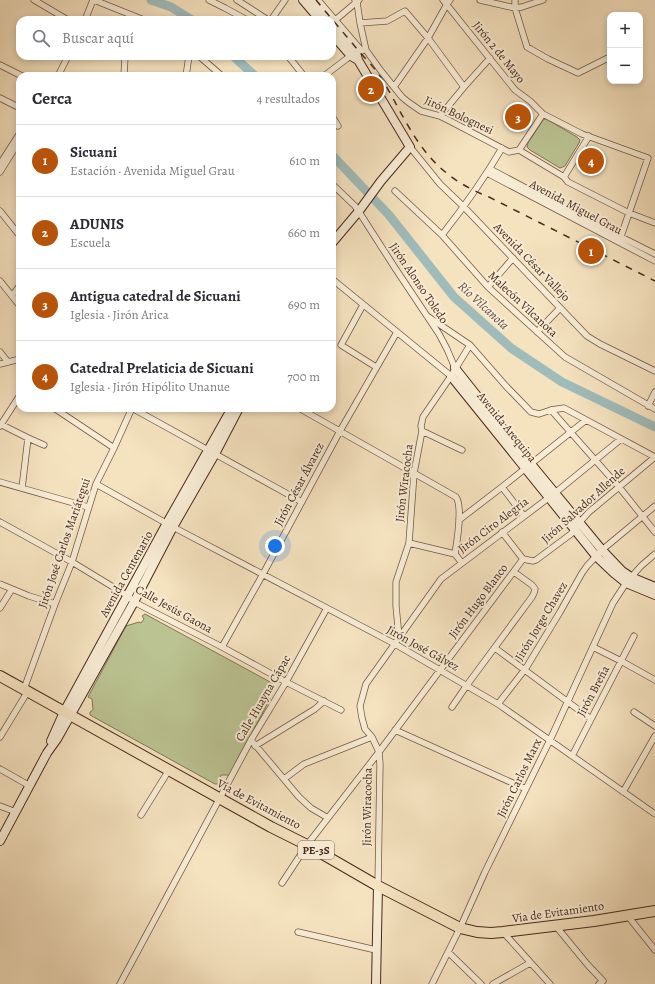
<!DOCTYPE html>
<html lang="es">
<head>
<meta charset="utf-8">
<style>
	:root { --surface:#fff; --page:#f2f2f3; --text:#2b2b33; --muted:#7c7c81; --line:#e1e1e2; --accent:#b45309 }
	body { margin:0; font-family:Alegreya,serif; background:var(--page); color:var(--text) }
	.controls { position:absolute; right:12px; top:12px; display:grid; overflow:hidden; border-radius:8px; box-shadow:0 2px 6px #0003 }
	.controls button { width:36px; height:36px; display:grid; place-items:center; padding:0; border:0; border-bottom:1px solid var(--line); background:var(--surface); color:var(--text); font:20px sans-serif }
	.you { position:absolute; left:275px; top:546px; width:14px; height:14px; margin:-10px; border:3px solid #fff; border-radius:50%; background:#1a73e8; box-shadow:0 0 0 6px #1a73e833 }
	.badge { display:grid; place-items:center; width:26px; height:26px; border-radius:50%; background:var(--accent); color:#fff; font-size:13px; font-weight:700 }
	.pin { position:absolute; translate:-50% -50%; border:2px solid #fff; box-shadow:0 1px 4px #0006 }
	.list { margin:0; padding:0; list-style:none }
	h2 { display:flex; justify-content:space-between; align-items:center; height:52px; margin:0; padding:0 16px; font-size:17px }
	h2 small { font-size:13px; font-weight:400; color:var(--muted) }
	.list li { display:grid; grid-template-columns:26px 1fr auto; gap:12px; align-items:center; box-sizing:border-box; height:72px; padding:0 16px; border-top:1px solid var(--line) }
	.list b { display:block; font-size:15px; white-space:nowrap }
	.list p { margin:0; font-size:13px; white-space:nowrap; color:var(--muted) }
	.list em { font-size:13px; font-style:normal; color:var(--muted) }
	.icon { flex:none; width:22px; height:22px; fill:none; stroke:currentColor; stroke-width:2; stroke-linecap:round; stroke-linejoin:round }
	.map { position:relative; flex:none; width:655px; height:984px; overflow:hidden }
	.search { position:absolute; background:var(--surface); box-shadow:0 2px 6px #0003; left:16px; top:16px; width:320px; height:44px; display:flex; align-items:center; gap:10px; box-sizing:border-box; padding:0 14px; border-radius:12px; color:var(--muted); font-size:15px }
	.panel { position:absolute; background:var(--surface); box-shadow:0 2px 6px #0003; left:16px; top:72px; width:320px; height:340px; border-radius:12px }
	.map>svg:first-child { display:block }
</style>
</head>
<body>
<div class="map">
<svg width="655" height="984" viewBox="0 0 655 984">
	<rect width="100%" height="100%" fill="#f5e2bf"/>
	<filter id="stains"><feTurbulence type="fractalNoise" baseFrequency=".005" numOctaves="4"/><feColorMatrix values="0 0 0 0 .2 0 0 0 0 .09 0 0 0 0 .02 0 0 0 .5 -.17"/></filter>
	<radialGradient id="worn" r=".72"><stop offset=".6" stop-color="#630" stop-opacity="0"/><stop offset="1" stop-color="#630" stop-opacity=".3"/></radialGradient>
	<path fill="#bbc392" stroke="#827656" d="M 545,119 L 548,120 L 577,137 L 580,140 L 579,143 L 565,166 L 560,168 L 530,150 L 527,147 L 528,143 L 543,120 Z
		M 145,614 L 272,683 L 273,685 L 272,688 L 268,689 L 266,692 L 268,694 L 270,699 L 229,776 L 227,775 L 221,775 L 220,778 L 221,781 L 219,784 L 215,784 L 90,715 L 90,712 L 93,710 L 92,699 L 88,697 L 126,626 L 139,622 L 141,623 L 144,619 L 142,616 Z"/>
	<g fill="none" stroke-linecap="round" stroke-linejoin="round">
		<path stroke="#9fbcbb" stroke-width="9" d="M 151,0 L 171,7 L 192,20
			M 233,56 L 255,76
			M 332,155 L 389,215 L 454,297 L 511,348 L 562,382 L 655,427"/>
		<g stroke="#735844" stroke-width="7">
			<path id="street" d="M 34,0 L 68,20
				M 94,0 L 144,20
				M 209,0 L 225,8 L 247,20
				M 237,0 L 268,20
				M 318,0 L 362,51
				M 355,0 L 357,2 L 360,23 L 366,50 L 381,71 L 402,97 L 408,102 L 421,111 L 440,116 L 452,122 L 509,152 L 519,150
				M 443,0 L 515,90 L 530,101 L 543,114 L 582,134 L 648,158 L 619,242
				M 480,0 L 515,8 L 522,7 L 543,0
				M 515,0 L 515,8 L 527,47 L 548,59 L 578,73 L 610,57
				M 85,20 L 93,0
				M 271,20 L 285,0
				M 333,22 L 359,0
				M 360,23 L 387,21 L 405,11 L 428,38 L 464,87
				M 199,56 L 222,76
				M 288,56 L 304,76
				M 0,65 L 22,76
				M 58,76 L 68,56
				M 124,76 L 125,56
				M 186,76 L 189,56
				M 324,76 L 353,54
				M 394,87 L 428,38 L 447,4 L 450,0
				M 0,98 L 20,108
				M 332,116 L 338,126
				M 440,116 L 464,87 L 490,58
				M 410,147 L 440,184 L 464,207 L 587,336 L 600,344 L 655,371
				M 519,150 L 564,177 L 568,182 L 629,213 L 655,223
				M 519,150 L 543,114
				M 0,164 L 20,133
				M 490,169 L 584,219 L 607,230 L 655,254
				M 0,172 L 20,140
				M 487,173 L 655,261
				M 564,177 L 589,136
				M 332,184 L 355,206 L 361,215 L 395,268 L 439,334 L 447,349 L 455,368
				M 395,191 L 442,235 L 488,287 L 565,357 L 655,409
				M 0,211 L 20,236
				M 442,235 C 464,207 484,179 502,148
				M 332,279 L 451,376
				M 0,281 L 20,306
				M 488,287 L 513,258
				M 12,296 L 20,285
				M 363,305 L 341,345 L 376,367
				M 427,316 L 470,345 L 505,385 L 531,412 L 539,414 L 551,410 L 564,408 L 655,457
				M 537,332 L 560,308
				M 0,352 L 8,362
				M 0,364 L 20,359
				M 648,406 L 655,392
				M 54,408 L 114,448
				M 132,408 L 302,502
				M 299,408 L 456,497 C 463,507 457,541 455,554 L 462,563
				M 551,410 L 619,487 L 655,532
				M 0,424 L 28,438 L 44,445
				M 0,426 L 20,395
				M 422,431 L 462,450
				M 0,482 L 88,507
				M 96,484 L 173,527 L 395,644 L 498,704 L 655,814
				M 502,487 L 524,516
				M 22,488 L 28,438
				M 459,520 L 502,487 L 586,420
				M 0,522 L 72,562 L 128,596 L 134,602 L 222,647 L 286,682 L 341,710
				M 502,532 L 523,559
				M 409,543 L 455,554
				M 523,559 L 533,561 L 536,560 L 571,534 L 580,522 L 589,512 L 655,457
				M 0,584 L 29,596 L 55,604
				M 0,608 L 12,589
				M 399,637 L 396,606 L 396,582 L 409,543 L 414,473 L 422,431 L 421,426 L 423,417 L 451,376 L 470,345
				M 222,647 L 263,574 L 340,431 L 397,332
				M 593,647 L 621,661 L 655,680
				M 495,648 L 591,719
				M 24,689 L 55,604 L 72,562 L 96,484 L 114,448 L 132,408
				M 498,704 L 526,668 L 560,612 L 582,573 L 587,566 L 602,550 L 655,506
				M 452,707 L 467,685 L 532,597 L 534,593 L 535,589 L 532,585 L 514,572
				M 634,712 L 655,726
				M 395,730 L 526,789
				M 0,737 L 28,691
				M 251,740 L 299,797 L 311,808 L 328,818
				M 255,746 L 315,709 L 324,701
				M 572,756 L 634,636
				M 0,769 L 30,786
				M 284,779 L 304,764 L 372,737
				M 623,792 L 655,736
				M 0,806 L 16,812
				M 141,815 L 169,770
				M 282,883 L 307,845 L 379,752 L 523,559
				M 378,886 L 380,764 L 379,752 L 372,737 L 365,729 L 362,718 L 360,706 L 366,684 L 441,579 L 555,493 L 621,439
				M 627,915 L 655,950
				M 555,925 L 587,964 L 603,981 L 602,982 L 599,984
				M 298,932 L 376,950
				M 503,932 L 550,984
				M 448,952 L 481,984
				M 120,984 L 251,740 L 286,682 L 327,608
				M 432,984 L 460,928 L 485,872 L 550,740 L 613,603 L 626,583 L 641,566 L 655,554
				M 493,984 L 530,963"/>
		</g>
		<g stroke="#482a1b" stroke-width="10">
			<path id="secondary" d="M 303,0 L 320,20
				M 312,0 L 329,20
				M 332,24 L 356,52 L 358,60 L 410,147 L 381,181 L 359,211 L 332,243
				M 332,34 L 351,56 L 358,60
				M 455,368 L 531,464 L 602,550 L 622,571 L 631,577 L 655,587
				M 451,376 L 596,556 L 615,574 L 626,583 L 655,595
				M 51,741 L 64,712 L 167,523 L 232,408
				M 0,841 L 47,753 L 57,739 L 134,602 L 173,527 L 215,454 L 239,408
				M 376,984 L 378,886"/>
		</g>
		<g stroke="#482a1b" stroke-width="12">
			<path id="highway" d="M 0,676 L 271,827 L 307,845 L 378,886 L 460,928 L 477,932 L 491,933 L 503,932 L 594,921 L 655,911"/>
		</g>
		<use href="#street" stroke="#f8ecd5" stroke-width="5.5"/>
		<use href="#secondary" stroke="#f8ecd5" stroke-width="8"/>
		<use href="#highway" stroke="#f5e2bf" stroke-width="10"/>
		<path stroke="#482a1b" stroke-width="1.5" stroke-dasharray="7 7" stroke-linecap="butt" d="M 316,0 C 329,16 343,32 357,49 C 363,56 371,64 377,72 C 388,87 396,105 406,122 C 427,160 449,181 489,197 L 655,281"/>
	</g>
	<g text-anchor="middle" stroke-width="4" stroke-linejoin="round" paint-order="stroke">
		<rect fill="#f8ecd5" stroke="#7d6453" stroke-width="1" x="298" y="841" width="36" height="18" rx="3"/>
		<g font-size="11" font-weight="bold" fill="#482a1b">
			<text x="316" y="854">PE-3S</text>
		</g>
		<g font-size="12" fill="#482a1b" stroke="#f8ecd5">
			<text transform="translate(499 52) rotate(51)" y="4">Jirón 2 de Mayo</text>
			<text transform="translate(459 115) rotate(25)" y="4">Jirón Bolognesi</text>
			<text transform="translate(576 207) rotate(28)" y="4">Avenida Miguel Grau</text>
			<text transform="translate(532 262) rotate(46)" y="4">Avenida César Vallejo</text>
			<text transform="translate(419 283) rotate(56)" y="4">Jirón Alonso Toledo</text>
			<text transform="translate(523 304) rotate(43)" y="4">Malecón Vilcanota</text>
			<text transform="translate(507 427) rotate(51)" y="4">Avenida Arequipa</text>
			<text transform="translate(404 483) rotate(-83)" y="4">Jirón Wiracocha</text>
			<text transform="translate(299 484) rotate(-62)" y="4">Jirón César Álvarez</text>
			<text transform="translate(583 505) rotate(-42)" y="4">Jirón Salvador Allende</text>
			<text transform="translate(493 525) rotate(-37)" y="4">Jirón Ciro Alegría</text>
			<text transform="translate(64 543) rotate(-71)" y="4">Jirón José Carlos Mariátegui</text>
			<text transform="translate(126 574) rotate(-61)" y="4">Avenida Centenario</text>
			<text transform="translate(478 601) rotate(-53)" y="4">Jirón Hugo Blanco</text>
			<text transform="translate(174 609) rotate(29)" y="4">Calle Jesús Gaona</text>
			<text transform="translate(541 621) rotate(-59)" y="4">Jirón Jorge Chavez</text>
			<text transform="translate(423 648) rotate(29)" y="4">Jirón José Gálvez</text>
			<text transform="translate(593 691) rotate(-62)" y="4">Jirón Breña</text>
			<text transform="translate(263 698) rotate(-60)" y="4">Calle Huayna Cápac</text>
			<text transform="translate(519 778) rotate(-64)" y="4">Jirón Carlos Marx</text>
			<text transform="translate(259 804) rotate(28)" y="4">Vía de Evitamiento</text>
			<text transform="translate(367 807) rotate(-89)" y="4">Jirón Wiracocha</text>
			<text transform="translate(558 912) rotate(-8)" y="4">Vía de Evitamiento</text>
		</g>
		<g font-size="13" font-style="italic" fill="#5e4e43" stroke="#f8ecd5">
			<text transform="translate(484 305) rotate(43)" y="5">Río Vilcanota</text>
		</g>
	</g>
	<rect width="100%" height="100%" filter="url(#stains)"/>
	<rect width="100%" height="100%" fill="url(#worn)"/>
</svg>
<div class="controls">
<button>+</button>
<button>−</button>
</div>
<div class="you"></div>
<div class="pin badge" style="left:591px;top:251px">1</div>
<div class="pin badge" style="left:371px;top:89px">2</div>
<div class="pin badge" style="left:518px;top:117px">3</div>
<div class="pin badge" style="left:591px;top:161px">4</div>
<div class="search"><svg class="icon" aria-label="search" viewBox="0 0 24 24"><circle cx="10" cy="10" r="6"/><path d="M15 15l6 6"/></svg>Buscar aquí</div>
<section class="panel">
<h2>Cerca<small>4 resultados</small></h2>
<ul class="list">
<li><span class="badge">1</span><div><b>Sicuani</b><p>Estación · Avenida Miguel Grau</p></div><em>610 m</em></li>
<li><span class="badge">2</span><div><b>ADUNIS</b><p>Escuela</p></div><em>660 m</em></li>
<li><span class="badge">3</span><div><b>Antigua catedral de Sicuani</b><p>Iglesia · Jirón Arica</p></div><em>690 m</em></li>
<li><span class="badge">4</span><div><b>Catedral Prelaticia de Sicuani</b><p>Iglesia · Jirón Hipólito Unanue</p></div><em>700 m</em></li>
</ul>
</section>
</div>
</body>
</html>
